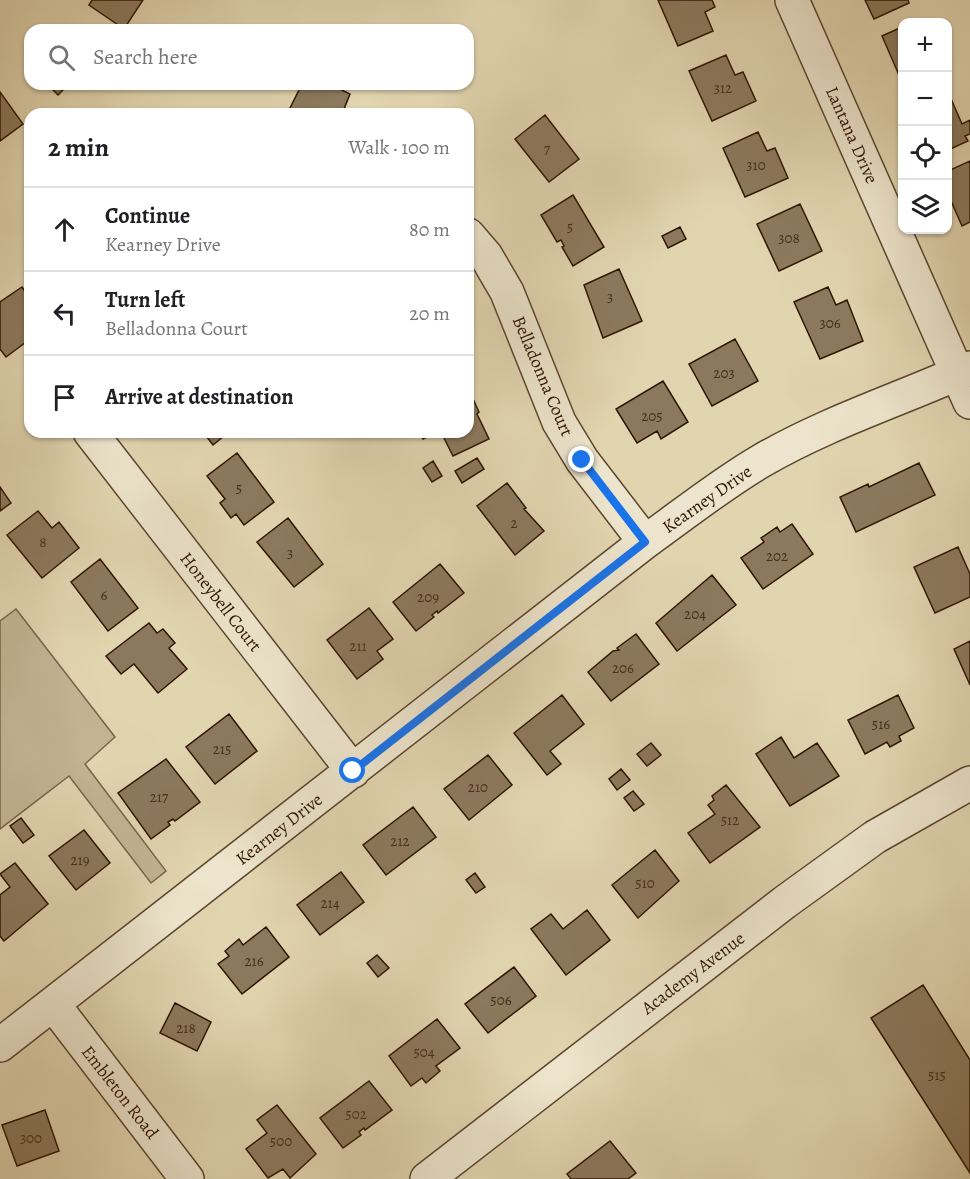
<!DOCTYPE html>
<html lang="en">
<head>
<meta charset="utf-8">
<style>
	:root { --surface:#fff; --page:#f6f6f6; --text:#202124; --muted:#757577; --line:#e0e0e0 }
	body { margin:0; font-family:Alegreya,serif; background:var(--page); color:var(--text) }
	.controls { position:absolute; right:18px; top:18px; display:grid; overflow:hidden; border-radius:12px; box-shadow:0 2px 4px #0004 }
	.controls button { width:54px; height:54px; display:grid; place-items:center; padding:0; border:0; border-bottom:2px solid var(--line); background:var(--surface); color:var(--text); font:30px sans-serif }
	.stop { position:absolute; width:18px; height:18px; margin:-14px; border:4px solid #1a73e8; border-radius:50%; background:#fff }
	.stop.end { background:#1a73e8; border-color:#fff; box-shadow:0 2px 6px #0008 }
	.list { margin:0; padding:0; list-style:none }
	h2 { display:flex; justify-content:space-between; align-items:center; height:78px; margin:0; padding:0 24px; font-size:26px }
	h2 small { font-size:20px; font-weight:400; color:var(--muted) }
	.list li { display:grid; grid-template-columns:39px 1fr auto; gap:18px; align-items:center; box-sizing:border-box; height:84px; padding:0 24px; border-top:2px solid var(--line) }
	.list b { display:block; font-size:22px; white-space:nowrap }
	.list p { margin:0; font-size:20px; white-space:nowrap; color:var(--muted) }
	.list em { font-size:20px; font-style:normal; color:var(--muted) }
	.icon { flex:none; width:33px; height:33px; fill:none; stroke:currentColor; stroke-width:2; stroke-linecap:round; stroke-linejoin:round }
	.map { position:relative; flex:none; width:970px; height:1179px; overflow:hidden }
	.search { position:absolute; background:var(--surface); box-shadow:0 2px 4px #0004; left:24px; top:24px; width:450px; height:66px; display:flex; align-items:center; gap:15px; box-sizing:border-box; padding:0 21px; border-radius:18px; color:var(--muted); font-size:22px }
	.panel { position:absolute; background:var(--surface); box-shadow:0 2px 4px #0004; left:24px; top:108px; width:450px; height:330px; border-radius:18px }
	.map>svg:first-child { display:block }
</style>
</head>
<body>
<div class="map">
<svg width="970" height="1179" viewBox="0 0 970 1179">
	<rect width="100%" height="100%" fill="#e1d5b0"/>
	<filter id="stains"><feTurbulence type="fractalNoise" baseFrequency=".00333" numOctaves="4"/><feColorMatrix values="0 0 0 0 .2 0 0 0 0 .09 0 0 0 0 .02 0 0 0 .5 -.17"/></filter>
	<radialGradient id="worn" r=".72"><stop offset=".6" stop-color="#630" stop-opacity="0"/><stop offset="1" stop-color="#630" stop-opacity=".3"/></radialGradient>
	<path fill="#c3b493" stroke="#79644b" stroke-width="1.5" d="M 16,609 L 115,737 L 85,764 L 166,871 L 151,883 L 69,776 L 0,829 L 0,621 Z"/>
	<path fill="#8c795d" stroke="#2f1503" stroke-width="1.5" d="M 92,0 L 143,0 L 124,29 L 89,5 Z
		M 658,0 L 712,0 L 715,7 L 705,12 L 713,31 L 678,46 Z
		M 865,0 L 908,0 L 909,3 L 874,19 Z
		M 902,27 L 902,82 L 882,36 Z
		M 726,55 L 735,75 L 743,72 L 756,101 L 712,121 L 689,71 Z
		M 47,84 L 69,84 L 58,95 Z
		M 302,84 L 330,84 L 350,94 L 342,114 L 287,114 Z
		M 0,92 L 23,124 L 0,141 Z
		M 948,92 L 962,124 L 970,120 L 970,134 L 965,136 L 968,141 L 948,150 Z
		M 545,115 L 579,159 L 549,182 L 515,139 Z
		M 758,132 L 767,151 L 775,148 L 788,178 L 745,197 L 723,148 Z
		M 970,161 L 970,222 L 962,226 L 948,194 L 948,171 Z
		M 573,195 L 604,247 L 573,266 L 562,247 L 564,246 L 561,240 L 557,242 L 541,215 Z
		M 800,204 L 822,251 L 779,271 L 757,224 Z
		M 680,227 L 686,239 L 668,248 L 662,236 Z
		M 619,269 L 642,321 L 603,338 L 584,285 Z
		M 22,287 L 30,299 L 30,327 L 26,329 L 30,339 L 6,357 L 0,349 L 0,302 Z
		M 828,287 L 836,305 L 847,300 L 863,341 L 820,359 L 794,302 Z
		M 735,339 L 758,381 L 712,406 L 689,364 Z
		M 663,381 L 688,422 L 661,439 L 657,431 L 637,443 L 616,409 Z
		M 474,401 L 479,412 L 477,414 L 489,439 L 453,456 L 441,432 L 468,432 L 468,403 Z
		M 203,432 L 234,432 L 231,435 L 229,432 L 213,445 Z
		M 419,432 L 437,432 L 423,439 Z
		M 237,453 L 274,502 L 244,525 L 236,514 L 231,518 L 220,503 L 225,499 L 207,476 Z
		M 477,458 L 484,469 L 462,483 L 455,471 Z
		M 433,461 L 442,476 L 432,482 L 423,468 Z
		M 919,463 L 935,495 L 856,532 L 840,497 L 868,484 L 869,487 Z
		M 507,483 L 526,508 L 524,509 L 544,531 L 515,555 L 477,506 Z
		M 0,487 L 11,503 L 0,511 Z
		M 38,511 L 52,528 L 59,522 L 79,548 L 42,578 L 7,535 Z
		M 288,518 L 323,564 L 294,587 L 257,542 Z
		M 792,524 L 813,554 L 763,589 L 741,558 L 764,542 L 761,538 L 777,527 L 780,532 Z
		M 958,547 L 970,574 L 970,597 L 935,613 L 914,567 Z
		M 100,559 L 138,608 L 108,631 L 71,582 Z
		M 440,564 L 464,593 L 438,613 L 437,611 L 432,615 L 434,617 L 416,631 L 393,602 Z
		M 712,575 L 736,605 L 677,651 L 656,623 Z
		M 369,608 L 393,639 L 377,651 L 383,659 L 357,679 L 327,640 Z
		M 149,623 L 157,633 L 163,629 L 175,643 L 169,648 L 187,669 L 158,693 L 134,664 L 121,674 L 106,656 Z
		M 636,634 L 659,664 L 611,701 L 588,672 L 613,651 L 619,650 L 617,648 Z
		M 970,641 L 970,685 L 954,649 Z
		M 562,695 L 584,724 L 550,751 L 561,764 L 547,775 L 514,733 Z
		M 898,695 L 914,728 L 899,736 L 901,741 L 890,747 L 887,742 L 865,754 L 848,720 Z
		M 229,714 L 257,751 L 215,784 L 186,747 Z
		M 781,737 L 794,758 L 817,743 L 839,776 L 790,806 L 756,754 Z
		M 651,743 L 661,755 L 647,766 L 637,754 Z
		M 488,755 L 512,785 L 469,820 L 444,789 Z
		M 166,759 L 200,802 L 175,821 L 173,819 L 168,822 L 170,825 L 151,839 L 118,793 Z
		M 621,769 L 630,780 L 617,790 L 609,779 Z
		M 726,785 L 760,827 L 710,863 L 688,833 L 715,814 L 708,805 L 714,800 L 712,796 Z
		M 633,791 L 644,804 L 634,811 L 624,798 Z
		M 413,807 L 436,837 L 386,875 L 363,845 Z
		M 21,818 L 34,835 L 23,843 L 10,826 Z
		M 84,830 L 110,863 L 76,890 L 49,856 Z
		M 655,850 L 679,881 L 638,918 L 612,885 Z
		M 15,863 L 48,904 L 4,941 L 0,936 L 0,895 L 10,887 L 0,874 Z
		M 341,872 L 364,902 L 320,935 L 297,905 Z
		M 475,873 L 485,887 L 476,893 L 466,880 Z
		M 587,910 L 610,940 L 566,975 L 531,929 L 551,914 L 563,929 Z
		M 266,927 L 289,957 L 242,994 L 218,964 L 229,956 L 225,951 L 239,939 L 243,945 Z
		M 377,955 L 389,968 L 378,977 L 367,963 Z
		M 514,967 L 536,996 L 488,1033 L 465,1004 Z
		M 923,985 L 970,1060 L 970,1173 L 871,1018 Z
		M 175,1003 L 211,1022 L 197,1051 L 160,1033 Z
		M 437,1019 L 460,1048 L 436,1066 L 440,1071 L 426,1083 L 422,1078 L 411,1086 L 389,1056 Z
		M 369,1081 L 392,1110 L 365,1130 L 364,1128 L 359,1132 L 361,1135 L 343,1148 L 320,1118 Z
		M 277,1105 L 316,1154 L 290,1178 L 283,1169 L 268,1178 L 246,1149 L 267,1133 L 257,1120 Z
		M 45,1110 L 59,1151 L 17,1166 L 2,1125 Z
		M 610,1141 L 636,1173 L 628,1179 L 571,1179 L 567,1174 Z"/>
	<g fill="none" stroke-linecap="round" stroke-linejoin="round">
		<g stroke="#5c452e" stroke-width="36">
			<path id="minor" d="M 792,0 L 970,402
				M 468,235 L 486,256 L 507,292 L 559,422 L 582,460 L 645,542
				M 90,432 L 353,771
				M 53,1004 L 187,1179
				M 0,1045 L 645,542 C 683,515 720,485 761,461 C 826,423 901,399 970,368"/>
		</g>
		<g stroke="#5c452e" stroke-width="36">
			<path id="tertiary" d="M 427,1179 L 785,902 L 875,837 L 970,783"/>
		</g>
		<use href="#minor" stroke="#ece4cc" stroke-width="33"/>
		<use href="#tertiary" stroke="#ece4cc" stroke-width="33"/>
	</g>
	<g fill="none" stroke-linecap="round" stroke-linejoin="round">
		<path stroke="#1a73e8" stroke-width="8" d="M 353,771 L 645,542 L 582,460"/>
	</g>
	<g text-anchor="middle" stroke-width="4.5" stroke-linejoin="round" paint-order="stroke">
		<g font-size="15" fill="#462e1a">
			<text x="723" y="93">312</text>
			<text x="547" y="154">7</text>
			<text x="756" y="170">310</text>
			<text x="570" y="232">5</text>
			<text x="789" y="243">308</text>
			<text x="610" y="302">3</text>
			<text x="830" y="328">306</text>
			<text x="724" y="378">203</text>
			<text x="652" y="421">205</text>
			<text x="239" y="493">5</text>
			<text x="514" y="528">2</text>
			<text x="43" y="547">8</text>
			<text x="290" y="558">3</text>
			<text x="777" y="561">202</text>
			<text x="104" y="600">6</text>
			<text x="428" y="602">209</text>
			<text x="695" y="619">204</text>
			<text x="358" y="651">211</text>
			<text x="623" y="673">206</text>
			<text x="881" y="729">516</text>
			<text x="222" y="754">215</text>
			<text x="478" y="792">210</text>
			<text x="159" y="802">217</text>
			<text x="730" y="825">512</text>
			<text x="400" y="846">212</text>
			<text x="80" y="865">219</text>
			<text x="645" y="888">510</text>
			<text x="330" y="908">214</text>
			<text x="254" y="966">216</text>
			<text x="501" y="1005">506</text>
			<text x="186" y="1033">218</text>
			<text x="424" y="1057">504</text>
			<text x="937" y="1080">515</text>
			<text x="356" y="1119">502</text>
			<text x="31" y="1143">300</text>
			<text x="281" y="1146">500</text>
		</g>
		<g font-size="18" fill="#2f1503" stroke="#ece4cc">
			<text transform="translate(852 135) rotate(66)" y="6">Lantana Drive</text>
			<text transform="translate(543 376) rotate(67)" y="6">Belladonna Court</text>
			<text transform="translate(707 499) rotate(-35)" y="6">Kearney Drive</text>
			<text transform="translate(221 602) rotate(52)" y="6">Honeybell Court</text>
			<text transform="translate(279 829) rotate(-38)" y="6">Kearney Drive</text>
			<text transform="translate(693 973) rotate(-37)" y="6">Academy Avenue</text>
			<text transform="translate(120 1092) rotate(52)" y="6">Embleton Road</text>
		</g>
	</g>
	<rect width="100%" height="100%" filter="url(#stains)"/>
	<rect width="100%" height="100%" fill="url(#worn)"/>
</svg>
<div class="controls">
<button>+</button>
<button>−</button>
<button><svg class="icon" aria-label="locate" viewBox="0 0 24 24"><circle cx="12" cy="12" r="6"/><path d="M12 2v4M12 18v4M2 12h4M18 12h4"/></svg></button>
<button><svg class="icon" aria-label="layers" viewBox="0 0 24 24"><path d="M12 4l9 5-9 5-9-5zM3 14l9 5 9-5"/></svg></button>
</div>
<div class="stop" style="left:353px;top:771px"></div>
<div class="stop end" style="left:582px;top:460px"></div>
<div class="search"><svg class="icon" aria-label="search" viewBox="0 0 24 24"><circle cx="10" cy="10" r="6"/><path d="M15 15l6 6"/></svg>Search here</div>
<section class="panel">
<h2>2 min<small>Walk · 100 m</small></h2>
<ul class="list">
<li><svg class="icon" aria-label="ahead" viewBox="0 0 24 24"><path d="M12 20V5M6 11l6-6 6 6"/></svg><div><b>Continue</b><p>Kearney Drive</p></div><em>80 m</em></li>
<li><svg class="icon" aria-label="left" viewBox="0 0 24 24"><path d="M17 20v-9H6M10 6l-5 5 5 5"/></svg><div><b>Turn left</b><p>Belladonna Court</p></div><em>20 m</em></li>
<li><svg class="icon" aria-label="arrive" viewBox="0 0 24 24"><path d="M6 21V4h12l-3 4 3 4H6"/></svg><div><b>Arrive at destination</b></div></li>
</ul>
</section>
</div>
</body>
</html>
